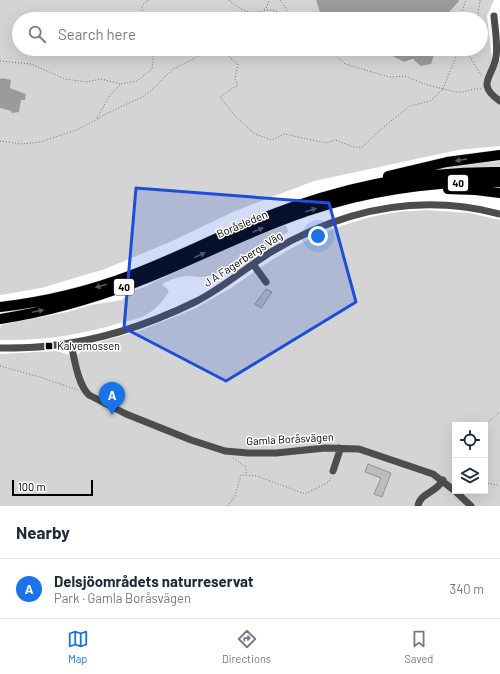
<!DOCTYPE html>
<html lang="en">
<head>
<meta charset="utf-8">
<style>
	:root { --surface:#fff; --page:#f6f6f7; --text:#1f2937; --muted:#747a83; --line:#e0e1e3; --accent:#1a73e8 }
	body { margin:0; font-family:Barlow,sans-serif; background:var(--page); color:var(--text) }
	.controls { position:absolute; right:12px; bottom:12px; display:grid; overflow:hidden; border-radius:0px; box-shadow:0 4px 16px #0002 }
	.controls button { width:36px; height:36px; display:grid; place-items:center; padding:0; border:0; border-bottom:1px solid var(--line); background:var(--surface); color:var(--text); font:20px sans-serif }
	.scale { position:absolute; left:12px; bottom:10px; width:81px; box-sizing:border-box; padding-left:4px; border:2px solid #000; border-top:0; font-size:11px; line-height:14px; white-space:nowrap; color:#000; -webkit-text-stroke:3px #fff; paint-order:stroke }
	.you { position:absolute; left:318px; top:236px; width:14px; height:14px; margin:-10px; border:3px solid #fff; border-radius:50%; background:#1a73e8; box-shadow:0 0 0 6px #1a73e833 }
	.badge { display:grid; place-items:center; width:26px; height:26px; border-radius:50%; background:var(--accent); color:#fff; font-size:13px; font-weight:700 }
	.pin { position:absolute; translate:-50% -33px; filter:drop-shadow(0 1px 2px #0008) }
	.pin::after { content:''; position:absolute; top:21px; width:14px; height:12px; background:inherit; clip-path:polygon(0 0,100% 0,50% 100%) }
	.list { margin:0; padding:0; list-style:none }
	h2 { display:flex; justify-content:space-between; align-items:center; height:52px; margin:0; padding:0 16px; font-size:17px }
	h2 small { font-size:13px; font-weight:400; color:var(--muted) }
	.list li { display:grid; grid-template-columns:26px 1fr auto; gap:12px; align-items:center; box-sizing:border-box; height:60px; padding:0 16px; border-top:1px solid var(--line) }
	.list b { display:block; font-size:15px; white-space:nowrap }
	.list p { margin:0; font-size:13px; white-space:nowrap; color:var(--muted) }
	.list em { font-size:13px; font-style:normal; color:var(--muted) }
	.icon { flex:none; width:22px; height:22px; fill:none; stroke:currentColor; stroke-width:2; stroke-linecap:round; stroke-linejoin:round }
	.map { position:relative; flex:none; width:500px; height:506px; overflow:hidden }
	.search { position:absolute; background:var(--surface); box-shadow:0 4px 16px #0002; left:12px; right:12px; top:12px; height:44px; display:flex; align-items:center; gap:10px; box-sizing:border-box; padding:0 14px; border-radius:22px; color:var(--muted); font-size:15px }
	.sheet { height:112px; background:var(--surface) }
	nav { display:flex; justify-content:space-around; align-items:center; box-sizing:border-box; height:56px; border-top:1px solid var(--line); background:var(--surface); font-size:11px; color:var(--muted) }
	nav a { display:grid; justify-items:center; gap:2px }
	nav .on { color:var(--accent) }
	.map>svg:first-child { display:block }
</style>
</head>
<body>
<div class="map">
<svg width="500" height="506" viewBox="0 0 500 506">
	<rect width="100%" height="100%" fill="#fff"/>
	<path fill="#d4d4d4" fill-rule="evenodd" d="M 0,0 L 316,0 L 322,19 L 19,19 L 19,49 L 362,49 L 376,55 L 384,52 L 404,62 L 434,55 L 433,49 L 481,49 L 481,19 L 447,19 L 449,12 L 458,0 L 494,0 L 487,16 L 492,59 L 500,60 L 500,146 L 458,150 L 314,181 L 235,211 L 170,242 L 105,269 L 41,288 L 0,295 L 0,108 L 11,111 L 26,94 L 10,88 L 2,78 L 0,79 Z
		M 500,161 L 500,168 L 422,171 L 471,163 Z
		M 425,210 L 470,213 L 500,220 L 500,506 L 0,506 L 0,354 L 56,351 L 70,355 L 78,354 L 88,345 L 139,331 L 194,309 L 231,288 L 267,263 L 290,249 L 316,236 L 344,225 L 370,217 L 397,212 ZM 455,425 L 485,425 L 485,491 L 455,491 Z
		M 286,225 L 288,232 C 263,247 239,264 212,275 C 204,279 197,276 188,276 C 179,276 170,280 162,284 L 169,291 C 164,300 158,307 149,313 C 142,318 129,321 120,323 C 80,335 42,341 0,340 L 0,329 L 1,325 L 67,312 L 91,305 L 122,300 L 128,293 L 147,286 L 158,280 L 242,242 Z"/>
	<path fill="#9b9b9b" d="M 316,0 L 458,0 L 459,1 L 449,12 L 447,19 L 322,19 Z
		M 362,49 L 433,49 L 434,55 L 431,64 L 421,66 L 413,59 L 404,62 L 384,52 L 376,55 Z
		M 2,78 L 11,80 L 10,88 L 26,94 L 25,100 L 21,100 L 19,112 L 12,113 L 11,111 L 0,108 L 0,79 Z"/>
	<path fill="#bdbdbd" stroke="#919191" d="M 266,289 L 272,292 L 261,308 L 255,304 Z
		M 107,387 L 122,392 L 120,398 L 105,392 Z
		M 368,464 L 391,473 L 382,497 L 374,494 L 381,478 L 365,472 Z"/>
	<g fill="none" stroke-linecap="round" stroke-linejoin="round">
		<g stroke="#dbdbdb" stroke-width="11">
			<path id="highway" d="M 388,176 L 447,162 L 500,155
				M 448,189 L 476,190 L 500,193
				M 0,307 C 45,302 90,291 132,275 C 177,258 219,236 263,218 C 338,188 419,171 500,172
				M 0,319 C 46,312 91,299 134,283 C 192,261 248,231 307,211 C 369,190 434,181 500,182"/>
		</g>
		<path stroke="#6f6f6f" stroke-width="1" stroke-dasharray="1 2" stroke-linecap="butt" d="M 148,0 L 142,6 L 142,10 L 149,19
			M 229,0 C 239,9 252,17 266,9 L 269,0
			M 280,0 L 284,5 L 292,19
			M 264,10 L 274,10 L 291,19
			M 238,19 L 247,14 L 252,13
			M 459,19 L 466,0
			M 477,19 L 479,9 L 480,0
			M 224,49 L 228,56 L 238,64 L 235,79 L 238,86 L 233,88 L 220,97 L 236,117 L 255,134 L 271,140 L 285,134 L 326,143 L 335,140 L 354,147 L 362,147 L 380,130 L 410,106 L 430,101 L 443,89 L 459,49
			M 325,49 L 334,54 L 345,64 L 389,77 L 405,76 L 427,85 L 456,92 L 464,92 L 474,89 L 482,89
			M 465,49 L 482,76
			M 0,61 L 31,64 L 65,79 L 86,82 L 101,79 L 121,84
			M 97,118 L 110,95 L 121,84 L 137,81 L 152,69 L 154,49
			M 0,141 L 21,144 L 41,142 L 79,129 L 108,113 L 144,96 L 153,89 L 173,69 L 199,56 L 208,49
			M 0,366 L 40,377 L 78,390
			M 485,426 L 487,423 L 500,412
			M 233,458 L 246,467 L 246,475
			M 485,483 L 498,485
			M 228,506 L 235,496 L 241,475 L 257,476 L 305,494 L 329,482 L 331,477"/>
		<path stroke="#4d4d4d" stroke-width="7" d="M 494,16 C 495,29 498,44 496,57 C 493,77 475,84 500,101
			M 253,264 L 266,282
			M 71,343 C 74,358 78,385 89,395 L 126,414 L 191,440 L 225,451 L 248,453 L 276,453 L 325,448 L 359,449 L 433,474 L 455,491
			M 0,348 C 16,348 32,348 48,346 C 99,341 150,324 195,302 C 223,288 245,268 271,252 C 343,209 419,193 500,214
			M 333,471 L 339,453 L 339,448
			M 455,491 L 471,506
			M 418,506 C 420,493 436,493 443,480"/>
		<use href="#highway" stroke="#000" stroke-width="10"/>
	</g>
	<defs><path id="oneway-solid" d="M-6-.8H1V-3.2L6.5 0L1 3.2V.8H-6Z"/></defs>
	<g fill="#595959">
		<use href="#oneway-solid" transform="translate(461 160) rotate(171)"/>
		<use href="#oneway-solid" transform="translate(311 210) rotate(-18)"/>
		<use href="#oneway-solid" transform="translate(258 230) rotate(-22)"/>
		<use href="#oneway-solid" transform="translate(200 255) rotate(-24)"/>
		<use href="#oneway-solid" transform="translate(101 286) rotate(164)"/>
		<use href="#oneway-solid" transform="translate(38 311) rotate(-12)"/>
	</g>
	<path fill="#1d4ed8" fill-opacity="0.2" stroke="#1d4ed8" stroke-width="3" stroke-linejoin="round" d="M 136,188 L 329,203 L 356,302 L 226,381 L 124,328 Z"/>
	<rect fill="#000" stroke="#fff" stroke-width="1.5" x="45" y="342" width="8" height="8" rx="2"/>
	<g text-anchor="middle" stroke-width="3" stroke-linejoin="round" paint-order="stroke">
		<g fill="#fff" stroke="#4c4c4c" stroke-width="1">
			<rect x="448" y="175" width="20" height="16" rx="3"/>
			<rect x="114" y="279" width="20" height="16" rx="3"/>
		</g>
		<g font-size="10" font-weight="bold" fill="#000">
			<text x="458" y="187">40</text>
			<text x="124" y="291">40</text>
		</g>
		<g font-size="11" fill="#000" stroke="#fff">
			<text transform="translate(242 224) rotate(-23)" y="4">Boråsleden</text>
			<text transform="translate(243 259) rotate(-33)" y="4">J A Fagerbergs Väg</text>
			<text transform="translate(290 439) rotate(-3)" y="4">Gamla Boråsvägen</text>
		</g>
		<g font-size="11" fill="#000" stroke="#fff" text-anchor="start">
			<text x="57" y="350">Kalvemossen</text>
		</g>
	</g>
</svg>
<div class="controls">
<button><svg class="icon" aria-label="locate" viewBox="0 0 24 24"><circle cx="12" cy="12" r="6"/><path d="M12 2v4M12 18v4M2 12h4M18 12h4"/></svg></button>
<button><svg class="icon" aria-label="layers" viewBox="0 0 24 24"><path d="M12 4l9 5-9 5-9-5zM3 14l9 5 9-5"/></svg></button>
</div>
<div class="scale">100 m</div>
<div class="you"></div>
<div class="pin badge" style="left:112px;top:415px">A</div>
<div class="search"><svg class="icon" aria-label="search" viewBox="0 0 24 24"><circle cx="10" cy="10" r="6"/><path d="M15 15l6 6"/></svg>Search here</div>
</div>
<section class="sheet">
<h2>Nearby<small></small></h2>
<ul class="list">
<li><span class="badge">A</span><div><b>Delsjöområdets naturreservat</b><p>Park · Gamla Boråsvägen</p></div><em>340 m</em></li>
</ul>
</section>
<nav>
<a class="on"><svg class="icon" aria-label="map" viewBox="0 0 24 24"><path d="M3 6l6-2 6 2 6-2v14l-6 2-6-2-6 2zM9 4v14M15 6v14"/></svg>Map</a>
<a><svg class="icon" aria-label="directions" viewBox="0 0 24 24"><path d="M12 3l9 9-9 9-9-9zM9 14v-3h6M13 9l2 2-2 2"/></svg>Directions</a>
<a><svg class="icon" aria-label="saved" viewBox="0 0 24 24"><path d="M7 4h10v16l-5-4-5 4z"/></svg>Saved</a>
</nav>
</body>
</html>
